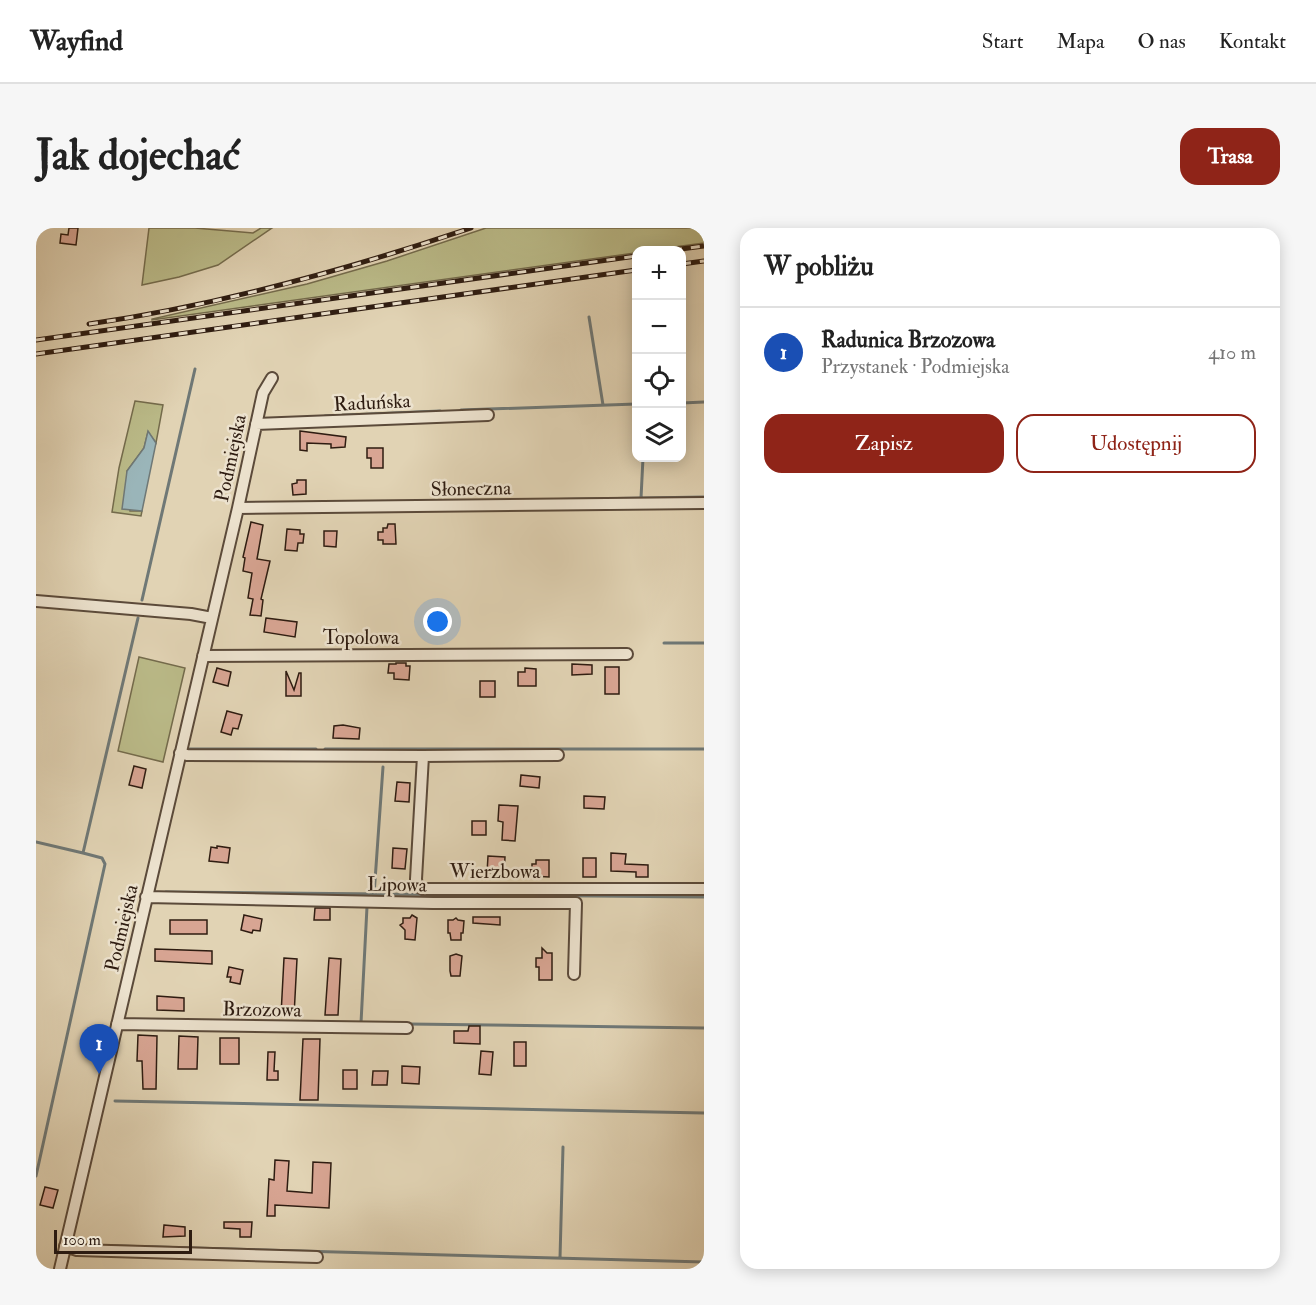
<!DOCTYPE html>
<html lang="pl">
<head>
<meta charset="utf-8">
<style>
	:root { --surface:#fff; --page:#f6f6f6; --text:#222; --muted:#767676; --line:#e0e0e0; --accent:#8f2418 }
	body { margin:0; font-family:"IM FELL Double Pica",serif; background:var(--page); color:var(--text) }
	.controls { position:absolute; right:18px; top:18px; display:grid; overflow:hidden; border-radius:12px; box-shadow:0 3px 15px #0003 }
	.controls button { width:54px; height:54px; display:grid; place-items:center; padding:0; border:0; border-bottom:2px solid var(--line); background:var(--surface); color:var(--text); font:30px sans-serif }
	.scale { position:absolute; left:18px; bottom:15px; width:138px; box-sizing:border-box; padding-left:6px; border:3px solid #2e1c11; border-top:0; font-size:16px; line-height:21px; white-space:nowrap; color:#2e1c11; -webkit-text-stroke:4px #ece2ce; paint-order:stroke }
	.you { position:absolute; left:402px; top:394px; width:21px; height:21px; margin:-15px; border:4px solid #fff; border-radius:50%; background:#1a73e8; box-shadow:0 0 0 9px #1a73e833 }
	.badge { display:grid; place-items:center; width:39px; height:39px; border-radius:50%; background:var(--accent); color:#fff; font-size:20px; font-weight:700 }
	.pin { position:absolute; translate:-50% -50px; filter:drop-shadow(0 2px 3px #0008) }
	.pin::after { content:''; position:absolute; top:32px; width:21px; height:18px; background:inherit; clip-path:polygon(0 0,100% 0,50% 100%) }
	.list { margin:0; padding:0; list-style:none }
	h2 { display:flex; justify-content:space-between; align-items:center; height:78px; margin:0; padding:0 24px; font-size:26px }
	h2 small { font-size:20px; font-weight:400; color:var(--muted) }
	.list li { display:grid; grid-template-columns:39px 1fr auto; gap:18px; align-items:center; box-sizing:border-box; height:90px; padding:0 24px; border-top:2px solid var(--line) }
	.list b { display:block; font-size:22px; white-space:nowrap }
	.list p { margin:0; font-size:20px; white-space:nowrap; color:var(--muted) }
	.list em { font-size:20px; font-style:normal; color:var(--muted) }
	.actions { display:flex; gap:12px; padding:18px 24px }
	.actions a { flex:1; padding:14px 0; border:2px solid var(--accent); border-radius:18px; text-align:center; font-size:21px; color:var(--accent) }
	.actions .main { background:var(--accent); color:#fff }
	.icon { flex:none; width:33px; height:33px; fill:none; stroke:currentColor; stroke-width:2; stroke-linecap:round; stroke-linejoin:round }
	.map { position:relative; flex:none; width:668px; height:1041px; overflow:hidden; border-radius:18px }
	header { display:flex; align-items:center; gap:36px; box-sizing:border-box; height:84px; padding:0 30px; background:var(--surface); border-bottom:2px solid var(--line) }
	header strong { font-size:28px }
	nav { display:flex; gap:33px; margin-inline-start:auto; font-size:21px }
	.intro { display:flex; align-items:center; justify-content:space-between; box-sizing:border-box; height:144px; padding:0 36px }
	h1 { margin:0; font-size:42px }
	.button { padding:15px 27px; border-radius:18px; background:var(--accent); color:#fff; font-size:21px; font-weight:700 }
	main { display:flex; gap:36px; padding:0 36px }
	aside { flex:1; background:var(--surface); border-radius:18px; box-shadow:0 3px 15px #0003 }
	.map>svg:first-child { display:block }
</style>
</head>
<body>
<header>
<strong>Wayfind</strong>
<nav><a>Start</a><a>Mapa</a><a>O nas</a><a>Kontakt</a></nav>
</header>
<div class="intro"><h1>Jak dojechać</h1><a class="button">Trasa</a></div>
<main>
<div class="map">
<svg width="668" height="1041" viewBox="0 0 668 1041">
	<rect width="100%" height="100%" fill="#e1d3b4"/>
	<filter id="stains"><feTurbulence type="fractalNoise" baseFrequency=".00333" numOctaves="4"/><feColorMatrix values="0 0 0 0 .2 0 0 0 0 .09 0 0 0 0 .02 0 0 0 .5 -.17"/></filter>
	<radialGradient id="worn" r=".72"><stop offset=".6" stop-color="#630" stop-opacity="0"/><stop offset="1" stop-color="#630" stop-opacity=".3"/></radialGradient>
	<path fill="#baba88" stroke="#746b4c" stroke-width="1.5" d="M 113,0 L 159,0 L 217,5 L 225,0 L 236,0 L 182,37 L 143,49 L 106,57 Z
		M 450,0 L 668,0 L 668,15 L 616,22 L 600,22 L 599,25 L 116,92 L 116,91 L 271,56 L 351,33 Z
		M 99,173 L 127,177 L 120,215 L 112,204 L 108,220 L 91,243 L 94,283 L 106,283 L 105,288 L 76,284 L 83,240 Z
		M 103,429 L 149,440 L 127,534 L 82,523 Z"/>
	<path fill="#9ab5b9" stroke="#6f7876" stroke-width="1.5" d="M 112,203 L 120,215 L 106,283 L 86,281 L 91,243 L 108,220 Z"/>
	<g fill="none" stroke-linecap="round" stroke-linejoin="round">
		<path stroke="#6f7876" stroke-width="3" d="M 553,89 L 567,177
			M 646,175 L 668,174
			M 425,182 L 600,176
			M 289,188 L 404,183
			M 605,270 L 607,230
			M 493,272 L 668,269
			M 106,372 L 159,141
			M 628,415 L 668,415
			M 153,521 L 280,521
			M 289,521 L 668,521
			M 0,614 L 47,625
			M 130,664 L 668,669
			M 338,667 L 347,539
			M 325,795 L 331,679
			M 373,796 L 668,800
			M 79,873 L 668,885
			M 0,948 L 69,636 L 66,630 L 47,625 L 102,390
			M 46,1017 L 668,1034
			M 524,1030 L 527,919"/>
	</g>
	<path fill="#d8a593" stroke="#2e1c11" stroke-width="1.5" d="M 33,0 L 42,0 L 40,17 L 24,15 L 25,6 L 32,7 Z
		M 264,203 L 310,209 L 309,219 L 295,220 L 295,216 L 271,215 L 271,223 L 264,222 Z
		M 331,220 L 347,220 L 347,240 L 335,240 L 335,230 L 331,230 Z
		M 261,252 L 270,252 L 270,266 L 257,267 L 256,256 L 261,255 Z
		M 215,294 L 227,297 L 221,331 L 234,333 L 225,371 L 227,372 L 225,388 L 214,387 L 217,371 L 212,370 L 216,345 L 207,343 L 209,330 L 207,329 Z
		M 352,296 L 359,296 L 360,316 L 347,316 L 347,312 L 342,312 L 342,304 L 347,304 L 347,300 L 351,300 Z
		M 251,301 L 264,302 L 264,306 L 268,306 L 267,315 L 262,315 L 261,323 L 249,322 Z
		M 288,303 L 301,303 L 300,319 L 288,318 Z
		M 230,390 L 261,394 L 259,409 L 228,404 Z
		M 360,435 L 370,435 L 370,438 L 374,438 L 373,452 L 358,451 L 358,445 L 352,445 L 353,436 L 360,436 Z
		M 536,436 L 556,437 L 556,446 L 536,447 Z
		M 569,439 L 583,439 L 583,466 L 569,466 Z
		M 181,440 L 195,444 L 192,458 L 177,454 Z
		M 489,440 L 500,441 L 500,458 L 482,458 L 482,444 L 489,444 Z
		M 250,443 L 258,462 L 263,445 L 265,445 L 265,468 L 250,468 Z
		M 444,453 L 459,453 L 459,469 L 444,469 Z
		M 191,483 L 206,487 L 202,501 L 197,500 L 195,507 L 185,504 Z
		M 307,497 L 324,500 L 323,511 L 297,510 L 298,498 Z
		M 98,538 L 110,541 L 106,560 L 93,557 Z
		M 485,547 L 504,549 L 503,560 L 484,558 Z
		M 361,554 L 374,555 L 373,574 L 359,573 Z
		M 548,568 L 569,569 L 568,581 L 548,580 Z
		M 463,577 L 482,578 L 479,613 L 466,612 L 467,594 L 462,593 Z
		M 436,593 L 450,593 L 450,607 L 436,607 Z
		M 181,618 L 194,620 L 192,635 L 173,633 L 175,619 L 181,620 Z
		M 357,620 L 371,621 L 369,641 L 356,640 Z
		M 575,625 L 590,626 L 589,636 L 612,637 L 612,649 L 600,649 L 600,644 L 575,643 Z
		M 452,628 L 469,629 L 468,646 L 451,645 Z
		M 547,630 L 560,630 L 560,649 L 547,649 Z
		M 500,632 L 513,632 L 513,649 L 496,648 L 496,636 L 500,636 Z
		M 279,680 L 294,680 L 294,692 L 278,692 Z
		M 208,687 L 226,691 L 224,703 L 217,702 L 216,705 L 205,702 Z
		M 376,687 L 381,690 L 379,712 L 369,711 L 369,702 L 364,697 L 367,695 L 367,690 L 374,690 Z
		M 437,689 L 464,689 L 464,697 L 437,695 Z
		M 420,690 L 422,692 L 428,693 L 427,705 L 425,705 L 425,712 L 415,712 L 414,705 L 412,705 L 412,692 L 417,692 Z
		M 134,692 L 171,692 L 171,706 L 134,706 Z
		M 506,720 L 511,725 L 516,725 L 516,752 L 503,752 L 503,739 L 500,739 L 500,730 L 506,730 Z
		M 119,721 L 176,723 L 176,736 L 119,733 Z
		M 420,726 L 426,728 L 424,748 L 415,748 L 414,743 L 414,728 Z
		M 248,730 L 261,731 L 258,788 L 245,787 Z
		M 293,730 L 305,731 L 302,787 L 289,787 Z
		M 193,739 L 207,742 L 204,756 L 194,754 L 195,749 L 191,749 Z
		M 121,768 L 148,770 L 148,783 L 121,782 Z
		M 433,798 L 444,798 L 444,816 L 418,815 L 418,803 L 432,803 Z
		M 102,807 L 121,808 L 120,861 L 107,861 L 106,833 L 101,833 Z
		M 143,808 L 162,809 L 161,841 L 142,841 Z
		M 184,810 L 203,810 L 203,836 L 184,836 Z
		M 267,811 L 284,811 L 282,872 L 264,872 Z
		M 478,814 L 490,814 L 490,838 L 478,838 Z
		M 445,823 L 457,824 L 455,847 L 443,846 Z
		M 232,824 L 239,824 L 238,843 L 242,843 L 242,852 L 231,852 Z
		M 366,838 L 384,839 L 383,856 L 366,855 Z
		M 307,842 L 321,842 L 321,861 L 307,861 Z
		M 337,843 L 352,843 L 351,857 L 336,857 Z
		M 239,932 L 253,933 L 251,963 L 276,965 L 277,934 L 295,935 L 293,980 L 239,977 L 239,988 L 231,988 L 233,951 L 238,952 Z
		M 9,959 L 22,962 L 17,980 L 4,977 Z
		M 188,994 L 216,994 L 215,1009 L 204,1009 L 204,1001 L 188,1000 Z
		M 128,997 L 149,999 L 149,1008 L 127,1009 Z"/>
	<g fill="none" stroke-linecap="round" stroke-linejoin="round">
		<g stroke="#5b4a3a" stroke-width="14">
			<path id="minor" d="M 220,196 L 452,187
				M 202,280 L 668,275
				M 0,373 L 155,386 L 176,390
				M 167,428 L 591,426
				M 144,525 L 151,527 L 387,528 L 380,651 L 381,658 L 387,661 L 668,661
				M 387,528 L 522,527
				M 110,669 L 397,675 L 540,675 L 538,746
				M 81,796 L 371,800
				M 29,1018 L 41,1022 L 281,1029
				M 24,1041 L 202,280 L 227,165 L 236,150"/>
		</g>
		<use href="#minor" stroke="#ece2ce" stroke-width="10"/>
		<g stroke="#2e1c11" stroke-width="5">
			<path id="rail" d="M 637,22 L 668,18
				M 646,36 L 668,33
				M 53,96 C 184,77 310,42 435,0
				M 0,112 L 600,28
				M 0,126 L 600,42"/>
		</g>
		<use href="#rail" stroke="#ece2ce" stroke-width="3" stroke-dasharray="9" stroke-linecap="butt"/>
	</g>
	<g text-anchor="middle" stroke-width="5" stroke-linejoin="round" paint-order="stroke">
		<g font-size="20" fill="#2e1c11" stroke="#ece2ce">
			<text transform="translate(336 174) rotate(-3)" y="7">Raduńska</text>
			<text transform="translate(194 230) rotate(-78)" y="7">Podmiejska</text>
			<text transform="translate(435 260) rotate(-1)" y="7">Słoneczna</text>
			<text x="325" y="416">Topolowa</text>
			<text x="459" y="650">Wierzbowa</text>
			<text transform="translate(361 656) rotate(1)" y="7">Lipowa</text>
			<text transform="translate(85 700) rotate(-77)" y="7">Podmiejska</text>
			<text transform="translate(226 781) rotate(1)" y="7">Brzozowa</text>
		</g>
	</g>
	<rect width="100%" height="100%" filter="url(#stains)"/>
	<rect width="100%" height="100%" fill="url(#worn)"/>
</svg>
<div class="controls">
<button>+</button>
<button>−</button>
<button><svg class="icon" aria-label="locate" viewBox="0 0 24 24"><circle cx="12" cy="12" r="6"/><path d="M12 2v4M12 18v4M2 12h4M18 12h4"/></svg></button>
<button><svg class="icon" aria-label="layers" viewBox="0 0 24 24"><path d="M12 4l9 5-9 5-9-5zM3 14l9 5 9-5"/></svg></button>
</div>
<div class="scale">100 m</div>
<div class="you"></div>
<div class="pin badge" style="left:63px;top:846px;background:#1a4fb4">1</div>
</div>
<aside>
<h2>W pobliżu<small></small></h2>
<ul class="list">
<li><span class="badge" style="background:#1a4fb4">1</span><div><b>Radunica Brzozowa</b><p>Przystanek · Podmiejska</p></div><em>410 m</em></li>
</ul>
<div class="actions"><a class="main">Zapisz</a><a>Udostępnij</a></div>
</aside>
</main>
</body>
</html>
